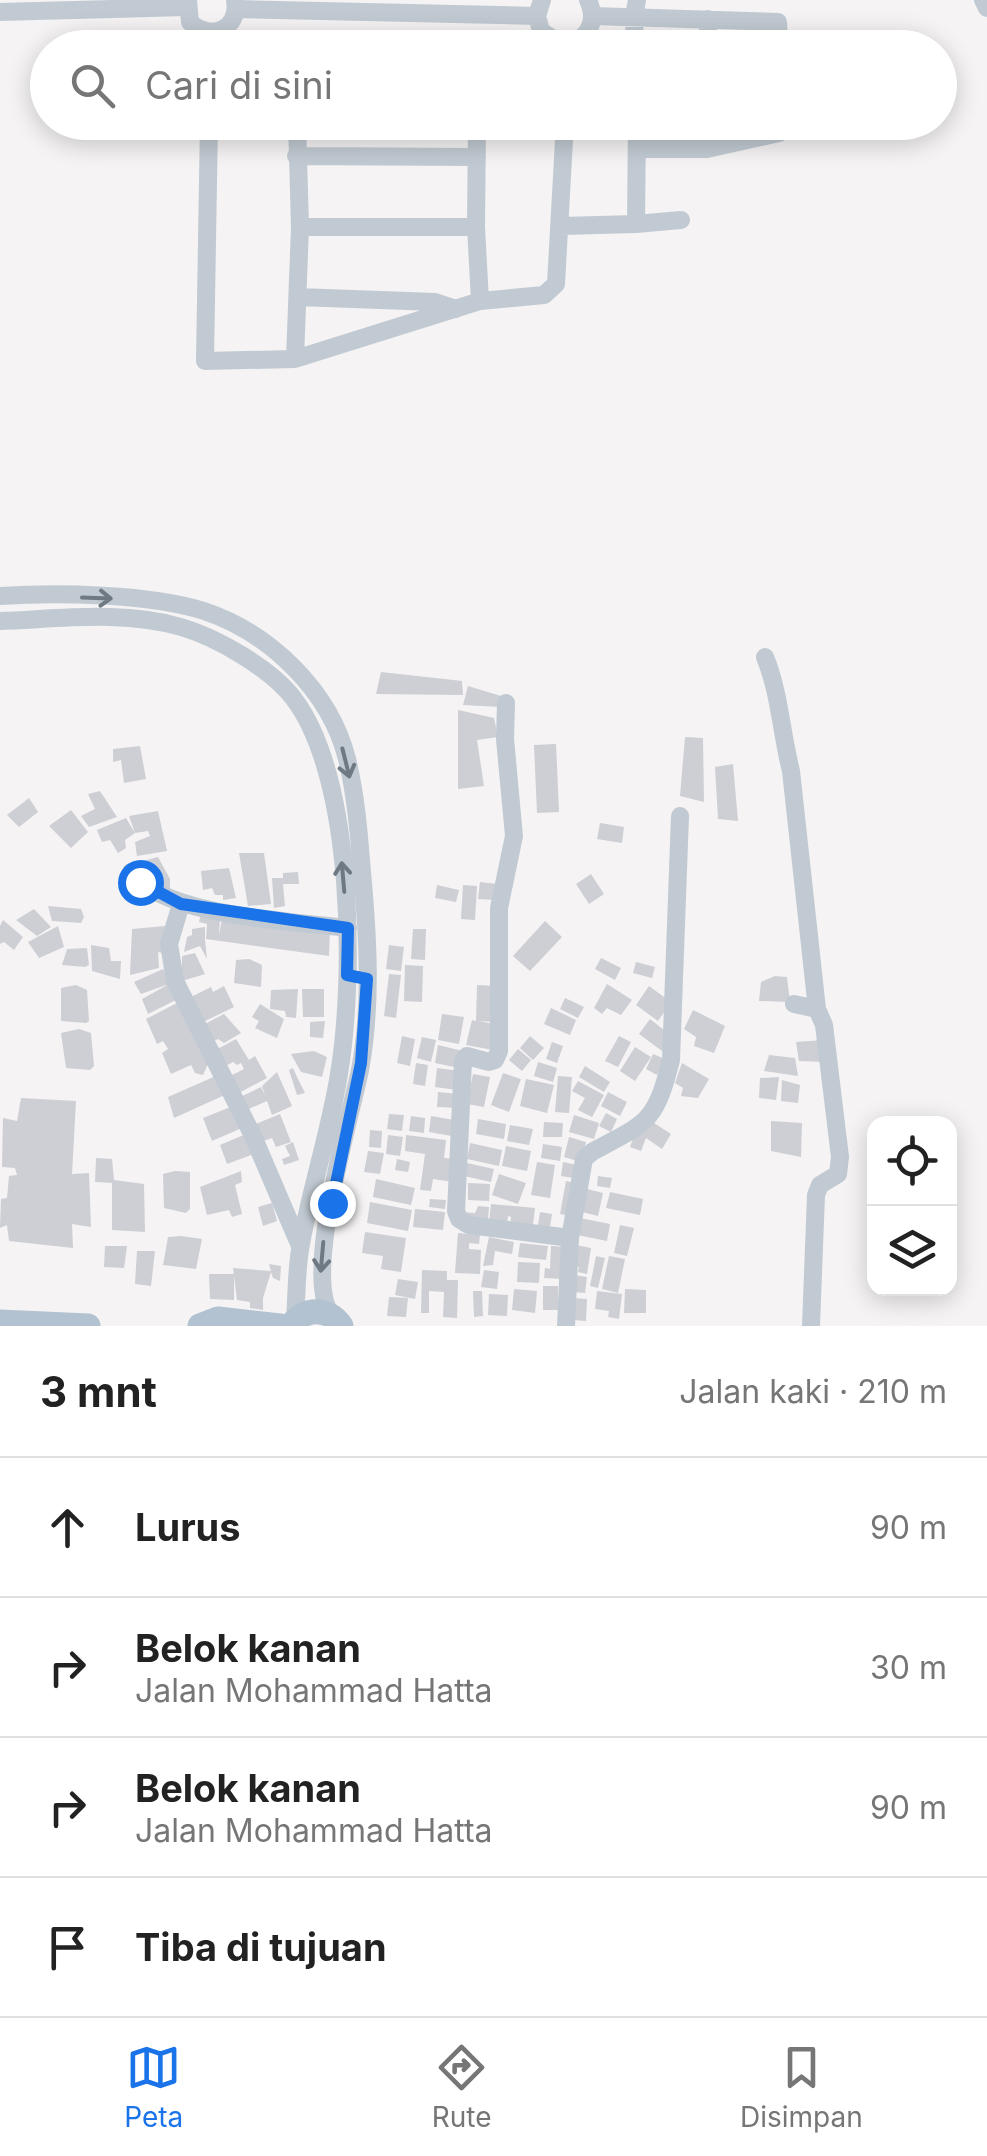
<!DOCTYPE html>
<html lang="id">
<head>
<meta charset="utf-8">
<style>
	:root { --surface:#fff; --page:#f6f6f6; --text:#222; --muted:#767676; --line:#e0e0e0; --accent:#1a73e8 }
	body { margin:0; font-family:Inter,sans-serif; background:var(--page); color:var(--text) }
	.controls { position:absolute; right:30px; bottom:30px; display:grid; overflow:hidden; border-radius:20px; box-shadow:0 5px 25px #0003 }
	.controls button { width:90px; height:90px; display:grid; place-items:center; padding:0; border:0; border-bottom:2px solid var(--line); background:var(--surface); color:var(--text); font:50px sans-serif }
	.stop { position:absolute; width:30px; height:30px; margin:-22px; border:8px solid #1a73e8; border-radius:50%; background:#fff }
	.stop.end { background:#1a73e8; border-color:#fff; box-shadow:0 2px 10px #0008 }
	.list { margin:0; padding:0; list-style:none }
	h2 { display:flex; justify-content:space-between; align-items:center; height:130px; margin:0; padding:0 40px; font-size:42px }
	h2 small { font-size:32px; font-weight:400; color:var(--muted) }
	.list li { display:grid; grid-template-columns:65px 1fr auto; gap:30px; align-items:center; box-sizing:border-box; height:140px; padding:0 40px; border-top:2px solid var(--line) }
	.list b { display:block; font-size:38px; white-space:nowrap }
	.list p { margin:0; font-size:32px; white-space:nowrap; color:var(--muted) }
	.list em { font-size:32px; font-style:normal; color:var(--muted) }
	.icon { flex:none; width:55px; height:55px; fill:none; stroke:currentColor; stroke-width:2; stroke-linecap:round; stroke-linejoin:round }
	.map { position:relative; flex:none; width:987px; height:1326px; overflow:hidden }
	.search { position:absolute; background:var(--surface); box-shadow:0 5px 25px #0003; left:30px; right:30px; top:30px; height:110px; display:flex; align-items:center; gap:25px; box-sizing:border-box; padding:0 35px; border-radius:55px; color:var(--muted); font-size:38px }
	.sheet { height:690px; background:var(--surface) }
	nav { display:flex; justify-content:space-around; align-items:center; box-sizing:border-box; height:140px; border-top:2px solid var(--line); background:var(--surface); font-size:28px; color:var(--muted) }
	nav a { display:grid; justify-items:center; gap:5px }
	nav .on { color:var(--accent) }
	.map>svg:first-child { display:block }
</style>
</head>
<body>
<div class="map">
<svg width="987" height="1326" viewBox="0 0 987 1326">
	<rect width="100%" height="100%" fill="#f5f3f3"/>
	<path fill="#cdcfd5" d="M 381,672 L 462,681 L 463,695 L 376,694 Z
		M 468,686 L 501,696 L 500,707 L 463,705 Z
		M 458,710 L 494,718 L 498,737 L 477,740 L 484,786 L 458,789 Z
		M 685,737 L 703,738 L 704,802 L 680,796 Z
		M 556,744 L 559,812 L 537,813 L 534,745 Z
		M 140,746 L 146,779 L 124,783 L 121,760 L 113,762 L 113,749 Z
		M 733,764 L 738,821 L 718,819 L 715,767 Z
		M 100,791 L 117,817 L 89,827 L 81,816 L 95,809 L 88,794 Z
		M 29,798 L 38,812 L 19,827 L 7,815 Z
		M 71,810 L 88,832 L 71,848 L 49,826 Z
		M 158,811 L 167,851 L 137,856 L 135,842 L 150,836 L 148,831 L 135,833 L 129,816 Z
		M 126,818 L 135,833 L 125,840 L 126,848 L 118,853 L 110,840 L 102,842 L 97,830 Z
		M 600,823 L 624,827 L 622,843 L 597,839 Z
		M 239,853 L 264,853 L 271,904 L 248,906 Z
		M 158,857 L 170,879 L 170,894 L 131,864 Z
		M 229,868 L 236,898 L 223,900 L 223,895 L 215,895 L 212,888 L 203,890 L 201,871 Z
		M 298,872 L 299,884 L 283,884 L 285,906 L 274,908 L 272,878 L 283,878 L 283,873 Z
		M 591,874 L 604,894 L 589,904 L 576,884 Z
		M 480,882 L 497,884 L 495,900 L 478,899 Z
		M 437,885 L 459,890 L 456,902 L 435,898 Z
		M 463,885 L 477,886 L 475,920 L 461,919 Z
		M 48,906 L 81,909 L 84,917 L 81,923 L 52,921 Z
		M 34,909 L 51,927 L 37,936 L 16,920 Z
		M 201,913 L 220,916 L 219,935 L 223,914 L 330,928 L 329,956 L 206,939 L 207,924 L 199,922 Z
		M 3,920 L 23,937 L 14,950 L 4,942 L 0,944 L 0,926 Z
		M 545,921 L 562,937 L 530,971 L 513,956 Z
		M 58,926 L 64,947 L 39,958 L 28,942 Z
		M 165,926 L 167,954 L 158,952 L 159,968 L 130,975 L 132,929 Z
		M 205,927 L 205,939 L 207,959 L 200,946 L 184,952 L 187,937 L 192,935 L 192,929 Z
		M 413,929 L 426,929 L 425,960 L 411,959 Z
		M 91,945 L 109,948 L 111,961 L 121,961 L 120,979 L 92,971 Z
		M 389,945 L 404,947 L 401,971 L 386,969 Z
		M 87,948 L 89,965 L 85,967 L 62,965 L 67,949 Z
		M 195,953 L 205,974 L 182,981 L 182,956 Z
		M 601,958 L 621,968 L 615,980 L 595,969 Z
		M 249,959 L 262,965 L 261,987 L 234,983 L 236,960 Z
		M 636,962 L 655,967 L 652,978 L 633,973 Z
		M 405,965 L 423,966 L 422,1002 L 404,1001 Z
		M 163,969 L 178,999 L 148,1014 L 142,999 L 169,984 L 141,994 L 134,982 Z
		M 389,974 L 401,975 L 396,1018 L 384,1016 Z
		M 775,976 L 787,977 L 790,1002 L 759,1001 L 761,982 Z
		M 607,984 L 632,1000 L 621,1015 L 607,1008 L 602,1014 L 594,1008 Z
		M 76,985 L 87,990 L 89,1021 L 86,1023 L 61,1021 L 61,988 Z
		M 477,985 L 496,986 L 495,1022 L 479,1021 L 498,1025 L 493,1050 L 466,1045 L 472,1020 L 476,1021 Z
		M 224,986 L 234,1007 L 197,1025 L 185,1000 L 211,987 L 213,992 Z
		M 649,986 L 671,1002 L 658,1021 L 636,1005 Z
		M 298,989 L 296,1018 L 286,1017 L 285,1011 L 270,1009 L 271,990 Z
		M 302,989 L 324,989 L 324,1017 L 303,1017 Z
		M 565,998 L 584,1007 L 578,1018 L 560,1009 Z
		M 177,1003 L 208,1064 L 203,1075 L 195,1073 L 191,1065 L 171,1074 L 162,1053 L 168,1049 L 163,1041 L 157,1044 L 146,1019 Z
		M 260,1004 L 284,1019 L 277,1038 L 255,1028 L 259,1021 L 252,1017 Z
		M 551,1008 L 576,1020 L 570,1035 L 544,1024 Z
		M 693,1010 L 725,1026 L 714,1053 L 694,1046 L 696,1037 L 684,1029 Z
		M 224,1014 L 241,1033 L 224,1043 L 218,1039 L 208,1044 L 199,1027 Z
		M 442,1014 L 464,1017 L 459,1044 L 438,1040 Z
		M 650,1019 L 669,1034 L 662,1051 L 639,1034 Z
		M 325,1021 L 323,1038 L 310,1037 L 310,1022 Z
		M 79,1029 L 91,1033 L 94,1066 L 90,1070 L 66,1068 L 61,1033 Z
		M 402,1036 L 415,1039 L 410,1066 L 397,1063 Z
		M 530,1036 L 544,1048 L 533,1060 L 520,1048 Z
		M 619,1036 L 631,1042 L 618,1067 L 605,1061 Z
		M 422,1037 L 436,1040 L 431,1062 L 417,1058 Z
		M 236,1039 L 249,1060 L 255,1056 L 267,1078 L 237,1094 L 228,1077 L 244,1069 L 241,1063 L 237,1065 L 233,1062 L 222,1068 L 212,1052 Z
		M 823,1040 L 825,1062 L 799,1061 L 796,1042 Z
		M 552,1042 L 563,1046 L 557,1063 L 546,1059 Z
		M 438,1045 L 463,1051 L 459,1068 L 435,1063 Z
		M 635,1047 L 651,1057 L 635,1081 L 620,1071 Z
		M 518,1049 L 531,1060 L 522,1071 L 509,1060 Z
		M 314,1051 L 327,1057 L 322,1077 L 301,1072 L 291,1054 Z
		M 653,1054 L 665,1059 L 657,1075 L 646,1069 Z
		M 769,1055 L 795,1058 L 798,1076 L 764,1071 Z
		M 538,1062 L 557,1068 L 553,1082 L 534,1076 Z
		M 416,1063 L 428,1065 L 425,1086 L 413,1084 Z
		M 682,1063 L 709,1079 L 698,1098 L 681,1096 L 683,1088 L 675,1083 Z
		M 585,1066 L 610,1082 L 604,1092 L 579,1077 Z
		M 293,1068 L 297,1077 L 305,1093 L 297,1095 L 289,1070 Z
		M 437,1068 L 460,1071 L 457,1090 L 435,1087 Z
		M 277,1072 L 292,1106 L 272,1115 L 267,1101 L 244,1111 L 238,1098 L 261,1087 L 265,1096 L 262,1086 Z
		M 503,1073 L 521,1079 L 509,1112 L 491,1105 Z
		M 473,1074 L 490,1077 L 484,1107 L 467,1104 Z
		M 218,1075 L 227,1094 L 174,1118 L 168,1097 Z
		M 558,1076 L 572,1077 L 569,1113 L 555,1112 Z
		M 779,1077 L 776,1100 L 759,1098 L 760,1078 Z
		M 526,1079 L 554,1085 L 547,1113 L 520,1106 Z
		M 782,1080 L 800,1085 L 798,1103 L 781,1101 Z
		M 578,1081 L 604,1095 L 592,1117 L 578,1110 L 585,1098 L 572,1091 Z
		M 438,1092 L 460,1094 L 458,1108 L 437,1107 Z
		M 608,1092 L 627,1102 L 620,1116 L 601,1106 Z
		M 21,1098 L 76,1101 L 72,1174 L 89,1173 L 91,1227 L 72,1224 L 73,1248 L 9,1241 L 7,1225 L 0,1228 L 1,1199 L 7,1198 L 9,1176 L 17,1175 L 15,1168 L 2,1167 L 3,1118 L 17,1121 Z
		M 233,1106 L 242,1128 L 212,1141 L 203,1118 Z
		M 606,1113 L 617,1119 L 611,1132 L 599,1126 Z
		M 280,1114 L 291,1142 L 276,1147 L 272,1138 L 258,1143 L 251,1126 Z
		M 389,1114 L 404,1115 L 402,1131 L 387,1129 Z
		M 574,1115 L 599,1123 L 594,1139 L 569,1132 Z
		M 411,1116 L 425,1118 L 424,1133 L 409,1131 Z
		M 431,1116 L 460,1121 L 457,1137 L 429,1132 Z
		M 478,1119 L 506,1124 L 504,1139 L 476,1134 Z
		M 648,1119 L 671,1134 L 662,1149 L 646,1138 L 641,1151 L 630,1147 L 637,1127 Z
		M 771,1121 L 802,1123 L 801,1157 L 771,1151 Z
		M 544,1122 L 563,1123 L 562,1137 L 543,1137 Z
		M 510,1125 L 533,1129 L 529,1145 L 507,1141 Z
		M 370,1130 L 382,1131 L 381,1148 L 369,1147 Z
		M 246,1134 L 254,1154 L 227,1164 L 220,1145 Z
		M 388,1135 L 403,1137 L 400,1156 L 386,1154 Z
		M 406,1135 L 446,1140 L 444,1158 L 456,1159 L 453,1182 L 433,1179 L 431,1191 L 420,1190 L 425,1154 L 405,1151 Z
		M 569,1137 L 586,1142 L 581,1162 L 564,1157 Z
		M 293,1142 L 299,1160 L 284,1165 L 282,1159 L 290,1156 L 285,1146 Z
		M 470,1143 L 502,1150 L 499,1166 L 467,1159 Z
		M 543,1144 L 562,1147 L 560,1161 L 541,1158 Z
		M 506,1146 L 531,1151 L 527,1171 L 502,1166 Z
		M 368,1151 L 384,1153 L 380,1174 L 364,1172 Z
		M 96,1158 L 112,1159 L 114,1180 L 144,1184 L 145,1232 L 112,1230 L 112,1183 L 95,1182 Z
		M 397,1159 L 410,1162 L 408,1172 L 395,1170 Z
		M 537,1162 L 555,1165 L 550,1198 L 531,1195 Z
		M 563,1162 L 587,1167 L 585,1180 L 561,1176 Z
		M 467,1163 L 494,1169 L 491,1182 L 464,1176 Z
		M 175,1171 L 190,1172 L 190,1209 L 186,1213 L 164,1208 L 163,1174 Z
		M 241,1171 L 242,1182 L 235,1185 L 242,1214 L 232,1217 L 229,1210 L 207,1215 L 200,1187 Z
		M 499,1174 L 526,1183 L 518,1204 L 492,1195 Z
		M 598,1176 L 612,1178 L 610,1188 L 597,1186 Z
		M 376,1179 L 415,1188 L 411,1205 L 373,1197 Z
		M 566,1181 L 576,1183 L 570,1216 L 560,1214 Z
		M 468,1183 L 490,1184 L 489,1201 L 468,1200 Z
		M 583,1188 L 603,1193 L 598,1216 L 578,1211 Z
		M 610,1192 L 643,1199 L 640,1215 L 606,1208 Z
		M 430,1199 L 446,1200 L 445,1209 L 429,1207 Z
		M 370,1202 L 412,1210 L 408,1231 L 367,1223 Z
		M 272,1203 L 277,1221 L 263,1226 L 258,1207 Z
		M 491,1204 L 535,1208 L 531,1241 L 509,1238 L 511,1217 L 508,1216 L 506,1235 L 488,1233 Z
		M 478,1206 L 489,1207 L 487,1233 L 460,1231 L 462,1212 L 475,1213 Z
		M 415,1209 L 445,1212 L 443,1230 L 413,1227 Z
		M 540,1212 L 552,1214 L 548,1240 L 536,1238 Z
		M 580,1218 L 610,1224 L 607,1241 L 577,1235 Z
		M 620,1225 L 634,1228 L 627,1256 L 614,1253 Z
		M 365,1232 L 406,1238 L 401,1272 L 381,1269 L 383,1256 L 362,1253 Z
		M 458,1233 L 480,1235 L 479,1244 L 469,1243 L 469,1249 L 481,1250 L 480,1274 L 455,1273 Z
		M 181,1236 L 202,1239 L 196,1269 L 163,1265 L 168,1237 Z
		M 489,1237 L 514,1242 L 512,1254 L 495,1251 L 493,1265 L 483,1266 Z
		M 520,1243 L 548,1246 L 546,1260 L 518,1257 Z
		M 576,1245 L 591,1248 L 587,1274 L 578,1272 L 579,1267 L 573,1266 Z
		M 105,1246 L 127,1246 L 124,1268 L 104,1267 Z
		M 551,1246 L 565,1247 L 564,1279 L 544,1278 L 545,1268 L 550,1269 Z
		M 137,1251 L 155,1251 L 151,1286 L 135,1284 Z
		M 596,1256 L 605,1258 L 598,1288 L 590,1286 Z
		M 609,1256 L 625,1259 L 618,1293 L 602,1289 Z
		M 518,1262 L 540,1263 L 539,1283 L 517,1282 Z
		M 269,1264 L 281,1266 L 280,1281 L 273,1278 L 271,1272 L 263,1298 L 263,1310 L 250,1308 L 250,1302 L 237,1300 L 233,1268 L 271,1271 Z
		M 422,1270 L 447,1271 L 447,1280 L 458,1280 L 457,1318 L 443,1317 L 444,1292 L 429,1291 L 429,1313 L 421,1313 Z
		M 484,1270 L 499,1272 L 497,1289 L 481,1287 Z
		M 209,1274 L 234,1274 L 234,1300 L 210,1299 Z
		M 574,1275 L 587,1277 L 585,1293 L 573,1292 Z
		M 398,1279 L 418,1282 L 415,1299 L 395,1295 Z
		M 543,1286 L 558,1286 L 558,1310 L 543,1310 Z
		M 514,1289 L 537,1291 L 535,1313 L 512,1310 Z
		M 625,1289 L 646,1290 L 646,1313 L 624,1313 Z
		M 473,1291 L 482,1291 L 483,1316 L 474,1317 Z
		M 597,1291 L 622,1294 L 619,1319 L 608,1317 L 609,1311 L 595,1309 Z
		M 489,1294 L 508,1295 L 507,1316 L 488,1315 Z
		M 389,1297 L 408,1298 L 406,1317 L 387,1316 Z
		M 574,1298 L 587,1299 L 586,1321 L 573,1320 Z"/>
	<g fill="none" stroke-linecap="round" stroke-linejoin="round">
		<path stroke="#c1cad2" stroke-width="18" d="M 188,0 L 190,22 C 211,42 240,29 235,0
			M 542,0 L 537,16 L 541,31 L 561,44 C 586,43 599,24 588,0
			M 983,0 L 987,8
			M 236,9 L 537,16
			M 0,12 L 186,7
			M 593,16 L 778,22 L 779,48
			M 225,29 L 241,48
			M 635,48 L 634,16 L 637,0
			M 708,48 L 708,19
			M 209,122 L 205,361 L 295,359 L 480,301 L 476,227 L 477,122
			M 638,149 L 707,149 L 779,133 L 779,122
			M 707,149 L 707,122
			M 296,156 L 477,157
			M 636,224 L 681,220
			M 561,226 L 636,224 L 637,122
			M 300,227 L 476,227
			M 298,297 L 435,302 L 456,309
			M 480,301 L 544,295 L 556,284 L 565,122
			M 295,359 L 300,227 L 297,122
			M 0,596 C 58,592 150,594 204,611 C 270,633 330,691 347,759 C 356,795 359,835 362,872 C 368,937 372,1005 360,1070 C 350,1119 303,1277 331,1314
			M 0,621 C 58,619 124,610 181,627 C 216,637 272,669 294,699 C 354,779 355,978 339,1074 C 330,1131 311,1187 301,1244 C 296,1269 297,1294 295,1319
			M 765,657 C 780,694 781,732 791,771 L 817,1009
			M 506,703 L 505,739 L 514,836 L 499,908 L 499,1051 L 495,1060 L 489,1062 L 467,1056 L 463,1061 L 456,1211 L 459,1219 L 469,1225 L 570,1238
			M 131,872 C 165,917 292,921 348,928
			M 181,904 L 169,944 L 175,981 L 253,1136 L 300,1246
			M 794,1004 L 817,1009 L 824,1025 L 840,1157 L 838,1174 L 820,1185 L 816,1195 L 811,1326
			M 566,1326 L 570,1238 L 584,1159 L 592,1152 C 647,1122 655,1124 671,1060 L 680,816"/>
		<path stroke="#b3c2d1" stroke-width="25" d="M 0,1322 L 88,1326
			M 200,1326 L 218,1319 L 280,1326
			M 291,1326 C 304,1307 329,1307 341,1326"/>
	</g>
	<defs><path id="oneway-shaft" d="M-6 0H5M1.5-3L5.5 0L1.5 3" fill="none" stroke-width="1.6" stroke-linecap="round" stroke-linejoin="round" transform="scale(2.5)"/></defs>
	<g stroke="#6e7983">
		<use href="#oneway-shaft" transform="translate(97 598) rotate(2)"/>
		<use href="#oneway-shaft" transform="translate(346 763) rotate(76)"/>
		<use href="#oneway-shaft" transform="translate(343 877) rotate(-95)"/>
		<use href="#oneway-shaft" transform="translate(322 1257) rotate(95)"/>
	</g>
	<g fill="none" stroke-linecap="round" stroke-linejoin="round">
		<path stroke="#1a73e8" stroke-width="12" d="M 140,882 L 181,904 L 348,928 L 347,975 L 367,979 L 361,1063 L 332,1203"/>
	</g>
</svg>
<div class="controls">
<button><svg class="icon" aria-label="locate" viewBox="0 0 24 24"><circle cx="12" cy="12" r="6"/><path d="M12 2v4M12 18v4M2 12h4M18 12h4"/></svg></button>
<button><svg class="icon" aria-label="layers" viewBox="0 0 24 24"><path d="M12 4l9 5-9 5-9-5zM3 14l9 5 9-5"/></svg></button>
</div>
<div class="stop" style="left:140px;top:882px"></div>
<div class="stop end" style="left:332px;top:1203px"></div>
<div class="search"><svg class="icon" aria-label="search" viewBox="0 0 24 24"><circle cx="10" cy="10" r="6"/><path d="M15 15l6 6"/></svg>Cari di sini</div>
</div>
<section class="sheet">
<h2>3 mnt<small>Jalan kaki · 210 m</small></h2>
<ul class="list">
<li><svg class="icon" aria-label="ahead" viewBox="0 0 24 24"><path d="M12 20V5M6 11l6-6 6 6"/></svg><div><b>Lurus</b></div><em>90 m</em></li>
<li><svg class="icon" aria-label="right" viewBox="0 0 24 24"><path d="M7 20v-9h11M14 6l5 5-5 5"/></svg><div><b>Belok kanan</b><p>Jalan Mohammad Hatta</p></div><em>30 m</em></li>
<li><svg class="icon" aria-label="right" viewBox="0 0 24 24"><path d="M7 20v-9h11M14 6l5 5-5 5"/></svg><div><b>Belok kanan</b><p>Jalan Mohammad Hatta</p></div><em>90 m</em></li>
<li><svg class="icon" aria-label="arrive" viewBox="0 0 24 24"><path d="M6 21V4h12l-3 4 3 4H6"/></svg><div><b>Tiba di tujuan</b></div></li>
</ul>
</section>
<nav>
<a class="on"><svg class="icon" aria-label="map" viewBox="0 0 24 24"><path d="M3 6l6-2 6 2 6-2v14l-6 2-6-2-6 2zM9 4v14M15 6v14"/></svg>Peta</a>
<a><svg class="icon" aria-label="directions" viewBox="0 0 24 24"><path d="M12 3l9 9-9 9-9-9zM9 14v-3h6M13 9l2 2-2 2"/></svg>Rute</a>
<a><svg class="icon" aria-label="saved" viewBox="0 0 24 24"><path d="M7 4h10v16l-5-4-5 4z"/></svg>Disimpan</a>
</nav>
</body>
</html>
